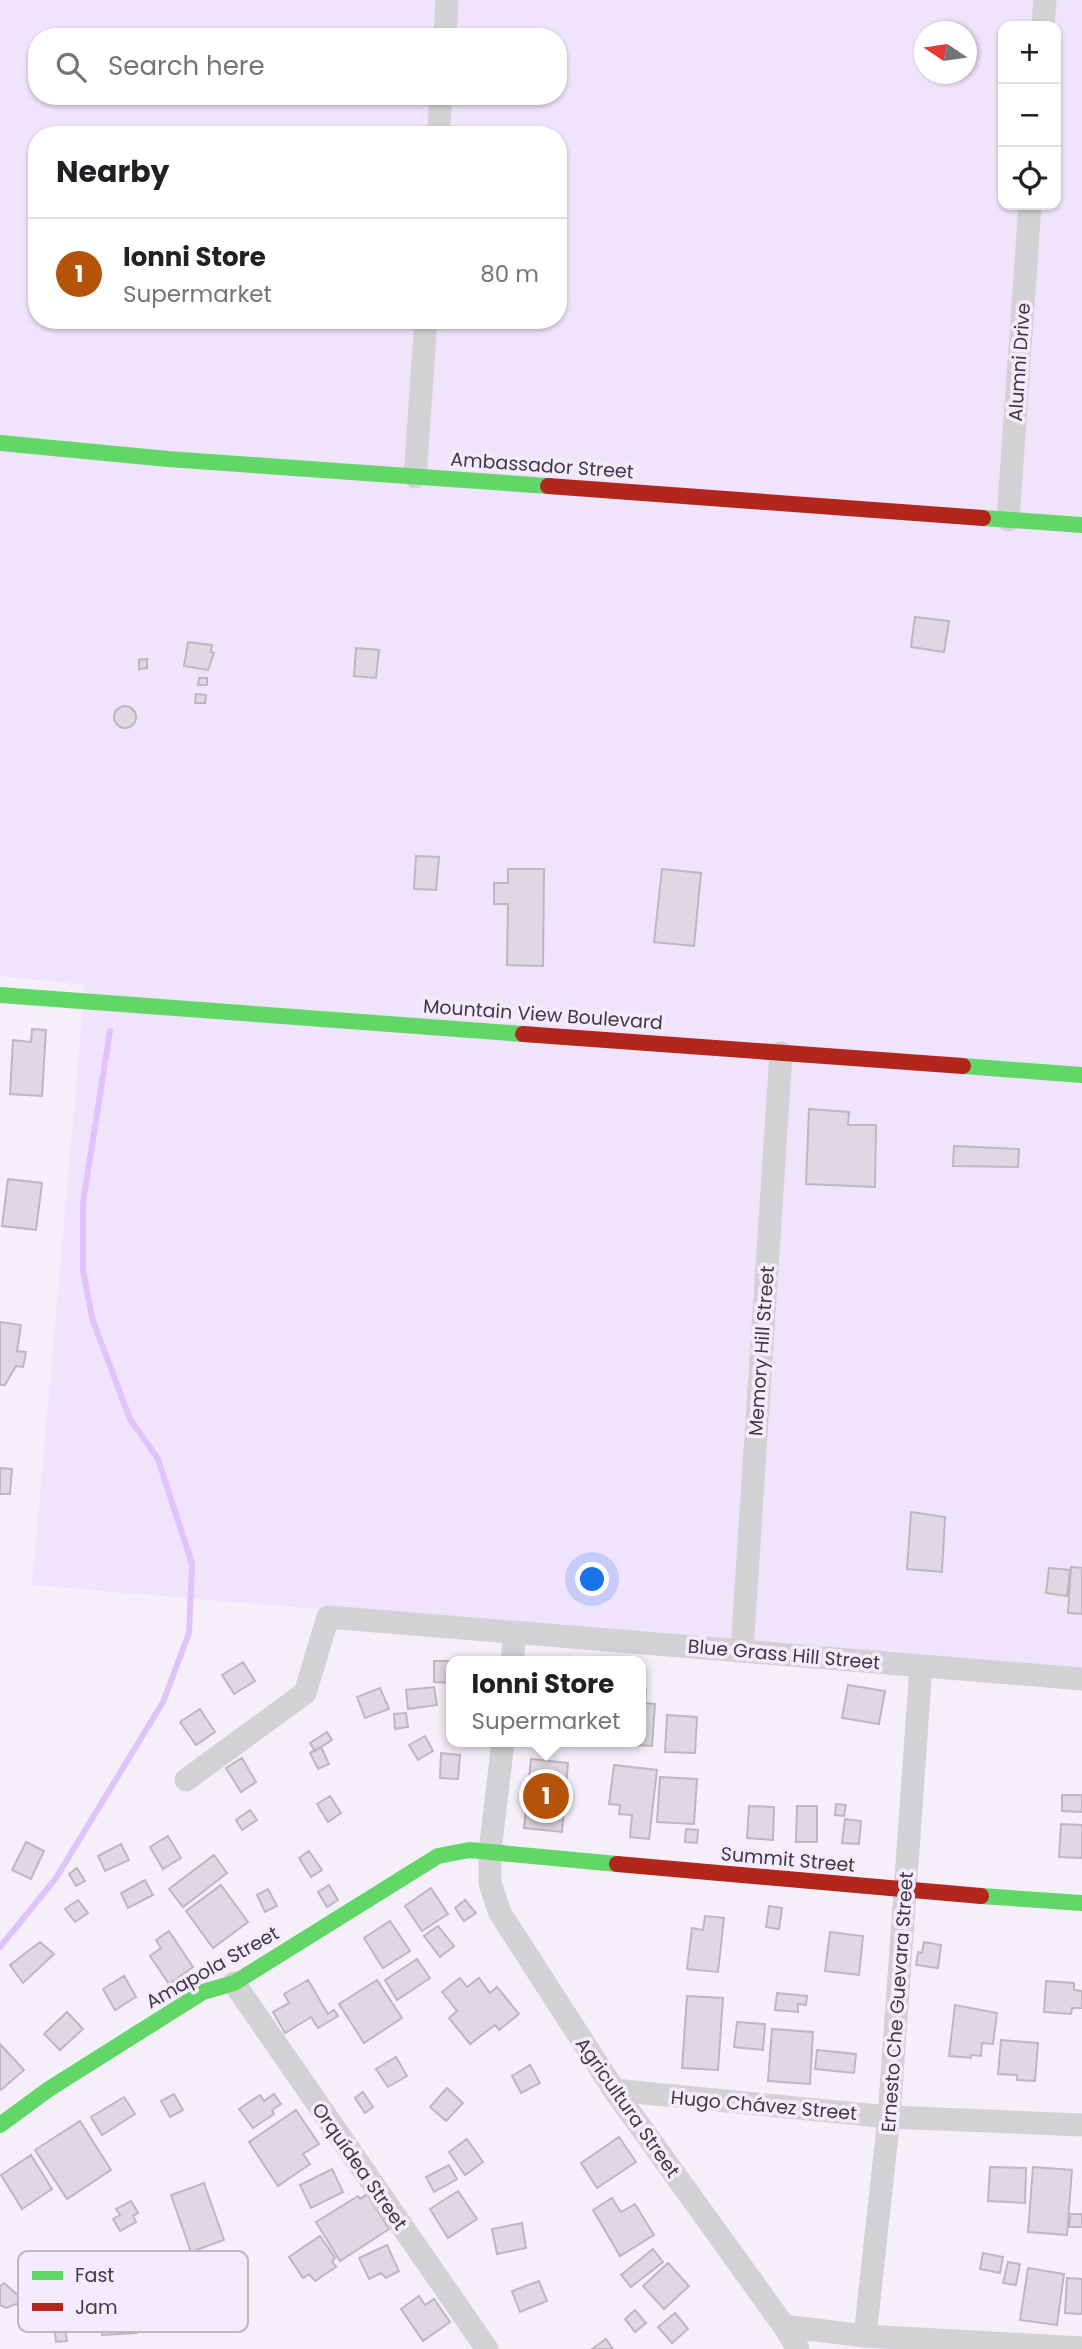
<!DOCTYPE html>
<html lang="en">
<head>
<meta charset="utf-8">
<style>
	:root { --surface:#fff; --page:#f2f2f2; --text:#202124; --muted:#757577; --line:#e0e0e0; --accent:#b45309 }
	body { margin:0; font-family:Poppins,sans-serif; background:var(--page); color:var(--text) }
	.controls { position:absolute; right:21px; top:21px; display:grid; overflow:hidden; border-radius:14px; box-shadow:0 2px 5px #0004 }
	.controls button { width:63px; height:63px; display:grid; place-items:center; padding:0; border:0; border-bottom:2px solid var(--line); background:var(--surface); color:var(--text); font:35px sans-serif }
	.compass { position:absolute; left:914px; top:21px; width:63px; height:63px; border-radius:50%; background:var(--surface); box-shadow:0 2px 5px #0004; rotate:283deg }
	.you { position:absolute; left:593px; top:1580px; width:24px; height:24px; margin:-18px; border:5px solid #fff; border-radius:50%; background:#1a73e8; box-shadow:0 0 0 10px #1a73e833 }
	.badge { display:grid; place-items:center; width:46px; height:46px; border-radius:50%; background:var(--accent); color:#fff; font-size:23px; font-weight:700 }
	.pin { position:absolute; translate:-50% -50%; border:4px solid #fff; box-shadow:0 2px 7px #0006 }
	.popup { position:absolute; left:446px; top:1656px; width:200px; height:91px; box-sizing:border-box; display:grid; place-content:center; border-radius:14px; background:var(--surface); filter:drop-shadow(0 2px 5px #0005); font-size:23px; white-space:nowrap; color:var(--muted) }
	.popup b { font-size:26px; color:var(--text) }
	.popup::after { content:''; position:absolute; left:50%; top:100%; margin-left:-14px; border:14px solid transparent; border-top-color:var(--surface) }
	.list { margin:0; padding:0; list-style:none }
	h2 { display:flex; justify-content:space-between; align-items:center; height:91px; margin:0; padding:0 28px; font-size:30px }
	h2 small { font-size:23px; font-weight:400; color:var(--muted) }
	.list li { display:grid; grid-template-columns:46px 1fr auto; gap:21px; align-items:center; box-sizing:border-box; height:112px; padding:0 28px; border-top:2px solid var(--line) }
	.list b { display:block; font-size:26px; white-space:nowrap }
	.list p { margin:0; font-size:23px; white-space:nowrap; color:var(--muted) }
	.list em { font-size:23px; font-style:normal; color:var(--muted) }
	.icon { flex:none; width:38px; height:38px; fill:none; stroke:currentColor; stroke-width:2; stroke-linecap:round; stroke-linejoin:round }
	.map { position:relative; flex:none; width:1082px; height:2349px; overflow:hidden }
	.search { position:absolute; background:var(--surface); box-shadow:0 2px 5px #0004; left:28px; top:28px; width:539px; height:77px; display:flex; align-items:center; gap:18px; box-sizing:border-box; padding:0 24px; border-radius:28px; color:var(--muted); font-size:26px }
	.panel { position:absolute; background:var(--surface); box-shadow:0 2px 5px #0004; left:28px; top:126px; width:539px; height:203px; border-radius:28px }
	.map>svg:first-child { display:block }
</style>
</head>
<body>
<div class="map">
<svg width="1082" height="2349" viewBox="0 0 1082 2349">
	<rect width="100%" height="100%" fill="#f5effa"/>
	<path fill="#f0e3fc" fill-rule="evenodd" d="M 0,0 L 1082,0 L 1082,1674 L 32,1585 L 85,985 L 0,976 ZM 1003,26 L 1056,26 L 1056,205 L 1003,205 ZM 925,32 L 967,32 L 967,74 L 925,74 ZM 37,37 L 558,37 L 558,96 L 37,96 ZM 37,135 L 558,135 L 558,320 L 37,320 Z"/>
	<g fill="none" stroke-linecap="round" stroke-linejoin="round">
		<path stroke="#e1c2fa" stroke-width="6" d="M 0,1947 L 56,1878 L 163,1702 L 189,1633 L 192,1564 L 158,1459 L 130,1419 L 92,1318 L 83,1270 L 83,1203 L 110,1031"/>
	</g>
	<path fill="#ddd8e1" stroke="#bcb7c0" stroke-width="2" d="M 915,617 L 949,621 L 944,652 L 911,647 Z
		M 188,642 L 212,645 L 211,652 L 214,653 L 208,670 L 184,666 Z
		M 356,648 L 379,650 L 376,678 L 354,676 Z
		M 147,659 L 147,668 L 139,669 L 139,660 Z
		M 199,678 L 207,678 L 207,685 L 198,685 Z
		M 196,694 L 206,695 L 205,703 L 195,703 Z
		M114 717a11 11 0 1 1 22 0a11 11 0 1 1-22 0Z
		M 416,856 L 439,857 L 436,890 L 414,889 Z
		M 508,869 L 544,869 L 543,966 L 507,965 L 508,904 L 494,904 L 494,883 L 508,883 Z
		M 662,869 L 701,873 L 694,946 L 654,942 Z
		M 32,1029 L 46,1030 L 42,1096 L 10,1094 L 13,1040 L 31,1042 Z
		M 809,1109 L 849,1112 L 848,1125 L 876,1125 L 875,1187 L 806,1184 Z
		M 954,1146 L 1019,1149 L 1018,1167 L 953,1166 Z
		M 8,1179 L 42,1183 L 36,1230 L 2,1226 Z
		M 0,1322 L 21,1325 L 17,1351 L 26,1352 L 23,1367 L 16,1366 L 5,1385 L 0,1385 Z
		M 0,1468 L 12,1469 L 10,1494 L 0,1494 Z
		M 911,1512 L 945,1517 L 942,1572 L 907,1569 Z
		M 1071,1567 L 1082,1568 L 1082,1614 L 1068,1613 Z
		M 1049,1568 L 1070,1570 L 1067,1596 L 1046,1593 Z
		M 434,1661 L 452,1661 L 452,1683 L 434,1682 Z
		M 243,1662 L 255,1681 L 234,1694 L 222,1675 Z
		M 848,1685 L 885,1691 L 879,1724 L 842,1718 Z
		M 434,1687 L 437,1705 L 408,1709 L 406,1690 Z
		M 380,1688 L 389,1709 L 365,1718 L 357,1697 Z
		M 640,1688 L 646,1689 L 645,1703 L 655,1704 L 652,1746 L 620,1744 L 621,1742 L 640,1742 Z
		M 200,1709 L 215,1732 L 196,1745 L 180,1722 Z
		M 406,1713 L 408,1727 L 395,1729 L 394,1714 Z
		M 667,1715 L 697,1717 L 695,1753 L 665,1752 Z
		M 327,1732 L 332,1740 L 315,1751 L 310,1743 Z
		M 425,1736 L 433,1751 L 418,1760 L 409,1745 Z
		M 573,1742 L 613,1742 L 613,1746 L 573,1745 Z
		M 321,1747 L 329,1764 L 318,1769 L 310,1753 Z
		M 441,1753 L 460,1755 L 458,1779 L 440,1778 Z
		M 242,1758 L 256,1782 L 241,1792 L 226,1768 Z
		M 531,1759 L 568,1763 L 562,1832 L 524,1828 Z
		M 614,1765 L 657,1770 L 649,1839 L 630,1837 L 632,1815 L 619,1814 L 620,1805 L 609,1804 Z
		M 660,1777 L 697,1779 L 694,1824 L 657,1822 Z
		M 1062,1795 L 1082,1795 L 1082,1812 L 1062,1811 Z
		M 330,1796 L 341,1813 L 328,1822 L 317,1804 Z
		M 836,1804 L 846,1805 L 844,1816 L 835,1815 Z
		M 749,1806 L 774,1807 L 773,1840 L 747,1838 Z
		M 797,1806 L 817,1806 L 817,1842 L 796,1842 Z
		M 250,1810 L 257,1820 L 242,1830 L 236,1820 Z
		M 845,1819 L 861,1821 L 859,1844 L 842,1843 Z
		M 1061,1824 L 1082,1825 L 1082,1858 L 1059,1857 Z
		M 686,1829 L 698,1830 L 697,1843 L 685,1842 Z
		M 168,1836 L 181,1858 L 163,1869 L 150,1847 Z
		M 26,1842 L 44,1851 L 31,1879 L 12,1870 Z
		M 121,1844 L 129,1860 L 105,1871 L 98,1856 Z
		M 309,1851 L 322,1870 L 311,1877 L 299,1858 Z
		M 214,1855 L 227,1873 L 183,1907 L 169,1889 Z
		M 77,1868 L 85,1881 L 76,1886 L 69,1874 Z
		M 145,1880 L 153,1895 L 128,1908 L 121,1893 Z
		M 221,1885 L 248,1922 L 213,1948 L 186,1911 Z
		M 329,1885 L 338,1900 L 327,1907 L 318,1892 Z
		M 431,1888 L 448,1914 L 422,1931 L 405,1906 Z
		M 268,1889 L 277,1906 L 265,1912 L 257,1895 Z
		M 78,1900 L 88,1913 L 75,1922 L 65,1909 Z
		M 465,1900 L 476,1913 L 464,1921 L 455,1908 Z
		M 769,1906 L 782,1908 L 779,1929 L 766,1927 Z
		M 705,1916 L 724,1918 L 718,1972 L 687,1969 L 692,1928 L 703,1930 Z
		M 390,1921 L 410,1951 L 383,1968 L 364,1938 Z
		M 438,1926 L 454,1946 L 440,1957 L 424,1936 Z
		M 169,1931 L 193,1967 L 169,1984 L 150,1956 L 161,1948 L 156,1940 Z
		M 830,1932 L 863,1936 L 859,1975 L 825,1971 Z
		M 40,1942 L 54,1954 L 23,1983 L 10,1965 Z
		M 924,1942 L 941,1945 L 938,1968 L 916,1965 L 918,1952 L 922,1953 Z
		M 417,1959 L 430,1978 L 397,2000 L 385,1980 Z
		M 124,1976 L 136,1997 L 115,2010 L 103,1989 Z
		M 460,1978 L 467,1987 L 479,1978 L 490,1993 L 497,1987 L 519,2014 L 499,2030 L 495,2025 L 470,2044 L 449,2018 L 457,2011 L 442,1992 Z
		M 308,1980 L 328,2014 L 334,2010 L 338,2016 L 318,2028 L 311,2017 L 285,2033 L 273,2012 L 289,2003 L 284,1994 Z
		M 377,1980 L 402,2018 L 364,2043 L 339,2004 Z
		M 1046,1981 L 1074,1983 L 1074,1990 L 1082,1991 L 1082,2008 L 1072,2008 L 1071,2014 L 1044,2012 Z
		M 777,1993 L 807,1996 L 806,2005 L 798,2004 L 798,2012 L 775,2010 Z
		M 687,1996 L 723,1998 L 718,2070 L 682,2068 Z
		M 955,2005 L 997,2013 L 993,2044 L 982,2043 L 981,2056 L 971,2055 L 971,2058 L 949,2056 Z
		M 67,2012 L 83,2029 L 60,2050 L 44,2034 Z
		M 737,2022 L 765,2024 L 763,2050 L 734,2047 Z
		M 772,2029 L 813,2032 L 810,2084 L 768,2081 Z
		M 1001,2040 L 1038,2043 L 1035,2081 L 1017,2080 L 1017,2075 L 998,2074 Z
		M 0,2044 L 24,2070 L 1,2090 L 0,2089 Z
		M 817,2050 L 856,2054 L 854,2073 L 815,2069 Z
		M 396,2057 L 407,2076 L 388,2087 L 376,2069 Z
		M 530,2065 L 540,2083 L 521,2093 L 512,2076 Z
		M 447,2088 L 463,2103 L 446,2121 L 430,2107 Z
		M 363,2092 L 373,2107 L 365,2113 L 355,2098 Z
		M 174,2094 L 183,2110 L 170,2117 L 161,2101 Z
		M 274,2094 L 281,2104 L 272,2110 L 274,2114 L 253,2128 L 239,2109 L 260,2095 L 264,2101 Z
		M 124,2097 L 135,2114 L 102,2135 L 91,2117 Z
		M 296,2110 L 319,2144 L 303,2154 L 310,2164 L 278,2186 L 249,2142 Z
		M 80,2121 L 111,2170 L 67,2199 L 35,2150 Z
		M 619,2137 L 636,2162 L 597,2188 L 581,2163 Z
		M 467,2139 L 483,2162 L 465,2175 L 449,2152 Z
		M 31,2155 L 52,2189 L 22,2209 L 1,2175 Z
		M 449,2165 L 457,2179 L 434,2192 L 426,2177 Z
		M 990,2167 L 1026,2168 L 1025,2203 L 988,2201 Z
		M 1033,2167 L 1072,2170 L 1067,2235 L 1028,2232 Z
		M 332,2169 L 343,2192 L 311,2208 L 300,2185 Z
		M 204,2183 L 224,2240 L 191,2252 L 171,2195 Z
		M 458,2191 L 477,2219 L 448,2238 L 430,2209 Z
		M 367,2194 L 389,2229 L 340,2261 L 316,2222 L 358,2196 L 360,2199 Z
		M 612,2198 L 621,2212 L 635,2204 L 654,2235 L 620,2256 L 593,2210 Z
		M 131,2201 L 138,2213 L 133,2216 L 136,2222 L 120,2231 L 113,2219 L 120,2215 L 116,2209 Z
		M 1070,2214 L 1082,2214 L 1082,2227 L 1069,2227 Z
		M 522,2223 L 526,2248 L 497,2254 L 492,2229 Z
		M 320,2236 L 335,2258 L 332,2261 L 336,2267 L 315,2281 L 309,2274 L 303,2278 L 289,2257 Z
		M 387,2245 L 399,2271 L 386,2278 L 381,2273 L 369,2279 L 359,2258 Z
		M 653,2249 L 663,2262 L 631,2287 L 621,2275 Z
		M 983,2253 L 1003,2257 L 1000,2273 L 980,2269 Z
		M 150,2255 L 150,2267 L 162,2267 L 162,2291 L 134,2291 L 134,2296 L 117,2296 L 117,2271 L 127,2271 L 127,2256 Z
		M 1008,2262 L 1020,2264 L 1016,2285 L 1003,2283 Z
		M 668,2263 L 689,2286 L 664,2309 L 643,2286 Z
		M 110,2264 L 112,2280 L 83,2283 L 82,2266 Z
		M 1028,2268 L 1064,2274 L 1057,2325 L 1020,2320 Z
		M 1067,2278 L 1082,2279 L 1082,2314 L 1065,2313 Z
		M 539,2281 L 547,2301 L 520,2312 L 512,2291 Z
		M 4,2283 L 20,2297 L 19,2303 L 6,2308 L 0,2305 L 0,2286 Z
		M 419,2296 L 425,2305 L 434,2299 L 450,2322 L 423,2341 L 401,2309 Z
		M 135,2298 L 137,2333 L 102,2335 L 100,2300 Z
		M 189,2305 L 190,2326 L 157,2329 L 155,2308 Z
		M 635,2310 L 646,2323 L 635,2332 L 625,2319 Z
		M 675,2313 L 688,2329 L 672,2343 L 658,2327 Z
		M 64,2320 L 67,2341 L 56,2342 L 54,2322 Z
		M 606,2339 L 613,2349 L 592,2349 Z"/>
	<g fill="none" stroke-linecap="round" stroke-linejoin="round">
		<path stroke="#d2d1d4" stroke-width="23" d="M 1043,26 L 1045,0
			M 445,37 L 447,0
			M 438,135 L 441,96
			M 415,477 L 426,320
			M 1008,520 L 1030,205
			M 742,1650 L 781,1053
			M 512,1661 L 515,1632
			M 503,1742 L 490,1852 L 490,1883 L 500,1913 L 614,2090 L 784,2326 L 798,2349
			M 186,1780 L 305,1693 L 328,1617 L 1082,1679
			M 234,1983 L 487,2349
			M 614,2090 L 889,2117 L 1082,2125
			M 784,2326 L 865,2336 L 1082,2348
			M 865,2336 L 889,2117 L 921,1666"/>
		<path stroke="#63d668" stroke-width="16" d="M 0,443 L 168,459 L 548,486
			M 983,518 L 1082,525
			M 0,995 L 523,1034
			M 963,1066 L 1082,1075
			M 981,1896 L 1082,1903
			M 0,2125 L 49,2089 L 203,1992 L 234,1983 L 438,1856 L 469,1850 L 617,1864"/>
		<path stroke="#b3261e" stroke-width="16" d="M 548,486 L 983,518
			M 523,1034 L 963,1066
			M 617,1864 L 981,1896"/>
	</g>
	<g text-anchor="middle" stroke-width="7" stroke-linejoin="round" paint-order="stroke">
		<g font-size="19" fill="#3e3942" stroke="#f5ebfe">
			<text transform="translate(1019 362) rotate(-86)" y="7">Alumni Drive</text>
			<text transform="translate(542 465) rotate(4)" y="7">Ambassador Street</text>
			<text transform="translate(543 1014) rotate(4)" y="7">Mountain View Boulevard</text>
			<text transform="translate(761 1351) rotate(-86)" y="7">Memory Hill Street</text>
			<text transform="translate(784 1654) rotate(5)" y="7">Blue Grass Hill Street</text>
			<text transform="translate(788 1859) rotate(5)" y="7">Summit Street</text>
			<text transform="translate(212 1967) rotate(-29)" y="7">Amapola Street</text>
			<text transform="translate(897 2002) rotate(-86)" y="7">Ernesto Che Guevara Street</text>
			<text transform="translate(764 2105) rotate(5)" y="7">Hugo Chávez Street</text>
			<text transform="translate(628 2107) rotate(55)" y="7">Agricultura Street</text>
			<text transform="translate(360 2166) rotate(55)" y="7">Orquídea Street</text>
		</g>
	</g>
	<rect x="18" y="2251" width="230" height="81" rx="10" fill="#f5ebfe" stroke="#beb6c6" stroke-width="2"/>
	<rect x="32" y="2271" width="31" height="9" fill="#63d668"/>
	<rect x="32" y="2303" width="31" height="8" fill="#b3261e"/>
	<g font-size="19" fill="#3e3942">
		<text x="75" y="2282">Fast</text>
		<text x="75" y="2314">Jam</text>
	</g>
</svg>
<div class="controls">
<button>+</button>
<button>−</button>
<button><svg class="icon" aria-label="locate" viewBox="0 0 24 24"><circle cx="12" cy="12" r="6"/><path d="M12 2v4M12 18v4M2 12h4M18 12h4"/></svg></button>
</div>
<svg class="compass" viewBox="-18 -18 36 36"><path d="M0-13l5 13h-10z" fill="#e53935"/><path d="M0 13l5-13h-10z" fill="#757577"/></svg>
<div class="you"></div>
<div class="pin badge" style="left:546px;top:1796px">1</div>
<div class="popup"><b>Ionni Store</b>Supermarket</div>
<div class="search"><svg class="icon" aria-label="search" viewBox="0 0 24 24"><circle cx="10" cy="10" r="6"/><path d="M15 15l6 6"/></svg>Search here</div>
<section class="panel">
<h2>Nearby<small></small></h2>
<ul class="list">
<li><span class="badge">1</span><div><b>Ionni Store</b><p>Supermarket</p></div><em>80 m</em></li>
</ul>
</section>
</div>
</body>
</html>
